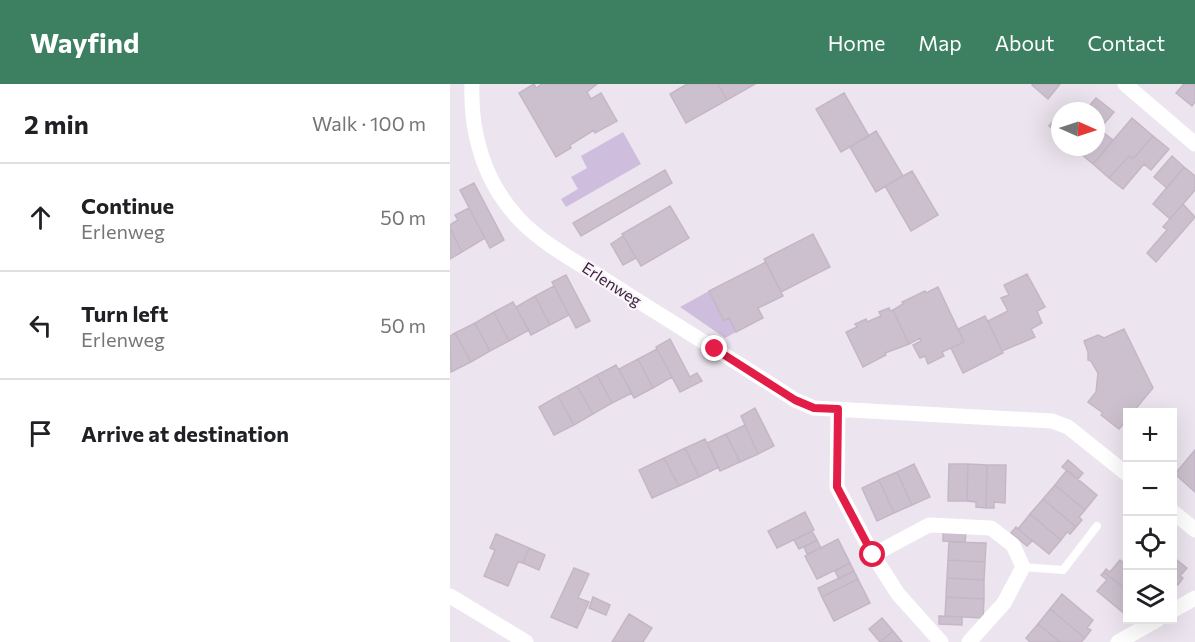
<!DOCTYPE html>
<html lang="en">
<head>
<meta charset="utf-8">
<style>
	:root { --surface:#fff; --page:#f2f2f2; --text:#202124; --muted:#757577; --line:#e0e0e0; --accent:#3c7f61 }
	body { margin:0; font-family:Commissioner,sans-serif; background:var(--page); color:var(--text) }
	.controls { position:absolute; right:18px; bottom:18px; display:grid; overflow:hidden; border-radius:0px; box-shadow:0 6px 24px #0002 }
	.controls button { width:54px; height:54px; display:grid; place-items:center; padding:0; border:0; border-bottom:2px solid var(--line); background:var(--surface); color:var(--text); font:30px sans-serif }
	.compass { position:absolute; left:601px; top:18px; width:54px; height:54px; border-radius:50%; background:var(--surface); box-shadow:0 6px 24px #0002; rotate:93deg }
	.stop { position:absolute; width:18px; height:18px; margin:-14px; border:4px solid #e11d48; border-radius:50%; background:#fff }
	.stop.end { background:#e11d48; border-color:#fff; box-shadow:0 2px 6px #0008 }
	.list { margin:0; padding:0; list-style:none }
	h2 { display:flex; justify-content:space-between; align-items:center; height:78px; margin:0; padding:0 24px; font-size:26px }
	h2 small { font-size:20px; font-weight:400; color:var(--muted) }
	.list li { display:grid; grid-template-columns:39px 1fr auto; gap:18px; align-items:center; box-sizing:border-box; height:108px; padding:0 24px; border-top:2px solid var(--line) }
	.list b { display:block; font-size:22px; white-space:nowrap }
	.list p { margin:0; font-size:20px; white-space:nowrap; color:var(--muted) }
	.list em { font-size:20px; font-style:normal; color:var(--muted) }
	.icon { flex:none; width:33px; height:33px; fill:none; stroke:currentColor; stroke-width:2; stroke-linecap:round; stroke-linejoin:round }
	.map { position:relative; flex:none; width:745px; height:558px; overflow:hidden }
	header { display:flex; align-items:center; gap:36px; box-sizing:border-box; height:84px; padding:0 30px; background:var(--accent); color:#fff }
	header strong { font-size:28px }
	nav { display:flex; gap:33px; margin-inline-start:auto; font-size:21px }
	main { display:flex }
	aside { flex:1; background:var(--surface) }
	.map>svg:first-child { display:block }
</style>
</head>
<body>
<header>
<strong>Wayfind</strong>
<nav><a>Home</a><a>Map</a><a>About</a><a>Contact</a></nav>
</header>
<main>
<aside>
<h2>2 min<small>Walk · 100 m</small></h2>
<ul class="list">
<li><svg class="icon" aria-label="ahead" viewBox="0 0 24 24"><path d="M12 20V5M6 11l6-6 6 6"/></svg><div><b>Continue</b><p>Erlenweg</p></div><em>50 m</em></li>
<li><svg class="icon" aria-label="left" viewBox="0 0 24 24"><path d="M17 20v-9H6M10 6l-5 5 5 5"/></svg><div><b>Turn left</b><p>Erlenweg</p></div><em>50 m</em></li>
<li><svg class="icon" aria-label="arrive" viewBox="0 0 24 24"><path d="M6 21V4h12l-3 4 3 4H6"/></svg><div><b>Arrive at destination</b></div></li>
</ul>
</aside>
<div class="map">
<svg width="745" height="558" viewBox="0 0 745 558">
	<rect width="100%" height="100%" fill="#ece4ee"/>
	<path fill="#cfbdde" d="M 173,48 L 191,80 L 116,123 L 111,115 L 128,105 L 121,93 L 137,84 L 131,72 Z
		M 259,207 L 274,237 L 279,234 L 286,248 L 275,254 L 230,223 Z"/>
	<path fill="#ccc0ce" stroke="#c5b6c7" stroke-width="1.5" d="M 84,0 L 86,4 L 92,0 L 147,0 L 137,8 L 141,15 L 151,9 L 167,37 L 145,49 L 144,46 L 120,61 L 121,64 L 106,73 L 69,9 Z
		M 237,0 L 268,0 L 277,16 L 236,39 L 220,10 Z
		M 268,0 L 305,0 L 277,16 Z
		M 583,0 L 610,0 L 598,15 L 582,1 Z
		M 734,0 L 745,0 L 745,18 L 742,22 L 726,9 Z
		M 394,9 L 419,52 L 391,68 L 366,25 Z
		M 646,14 L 664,28 L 646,49 L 646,27 L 635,27 Z
		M 610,29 L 610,51 L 599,42 Z
		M 682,34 L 703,52 L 683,75 L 679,72 L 659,94 L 643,80 Z
		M 649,45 L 663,56 L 643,80 L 630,69 L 634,63 L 646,63 L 646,49 Z
		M 426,47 L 453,92 L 426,108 L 400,63 Z
		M 703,52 L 719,65 L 701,86 L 694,80 L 673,105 L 659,94 L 679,72 L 683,75 Z
		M 722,72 L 734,83 L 717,104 L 704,93 Z
		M 734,83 L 745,92 L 745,106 L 720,135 L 703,120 Z
		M 215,86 L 222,99 L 131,152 L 123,139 Z
		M 462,87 L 488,131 L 461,147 L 435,102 Z
		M 24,99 L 54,156 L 40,164 L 10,106 Z
		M 733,120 L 745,133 L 706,178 L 697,169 L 717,146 L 713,143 Z
		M 220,122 L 239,154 L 191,182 L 172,150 Z
		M 19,124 L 35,154 L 12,168 L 0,144 L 0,141 L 8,136 L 5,131 Z
		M 0,144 L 12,168 L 0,175 Z
		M 363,150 L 380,183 L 331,208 L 314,175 Z
		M 173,152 L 186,174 L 173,181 L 161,160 Z
		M 316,178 L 333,212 L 308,224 L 313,234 L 286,248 L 279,234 L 274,237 L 259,207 Z
		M 577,190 L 595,223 L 587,227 L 592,239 L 581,245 L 585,253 L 552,267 L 538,237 L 558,227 L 551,214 L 559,211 L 554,201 Z
		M 116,191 L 140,237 L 126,244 L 102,198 Z
		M 104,202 L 119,231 L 100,241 L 85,212 Z
		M 488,203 L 514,258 L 492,268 L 494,272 L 478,280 L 475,272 L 470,274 L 463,261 L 471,257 L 470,254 L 459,260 L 443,226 L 453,220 L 452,218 L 475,207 L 476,209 Z
		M 85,212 L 100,241 L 81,251 L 66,223 Z
		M 63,218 L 79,246 L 59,257 L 44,228 Z
		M 439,224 L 440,227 L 443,226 L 459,260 L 435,269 L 436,271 L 413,283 L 396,248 L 407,243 L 405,240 L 416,235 L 417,238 L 431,232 L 429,228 Z
		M 44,228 L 59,257 L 40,267 L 25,239 Z
		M 535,232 L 553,269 L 513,289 L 501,264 L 514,258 L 508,245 Z
		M 25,239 L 40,267 L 21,278 L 5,249 Z
		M 674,245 L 703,304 L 683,328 L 678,328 L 678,335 L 669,345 L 651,331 L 653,329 L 638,318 L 646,308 L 648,289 L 641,277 L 638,276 L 638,268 L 634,257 L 648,251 L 654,254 Z
		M 5,249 L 21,278 L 1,288 L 0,252 Z
		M 220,255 L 240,293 L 247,289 L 252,297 L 230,308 L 206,263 Z
		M 207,265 L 222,293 L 203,304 L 188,275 Z
		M 188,275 L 203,304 L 184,314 L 169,285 Z
		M 166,281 L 182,309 L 162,319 L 147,291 Z
		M 147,291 L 162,319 L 143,330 L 127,302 Z
		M 127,302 L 143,330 L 124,341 L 108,312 Z
		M 108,312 L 124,341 L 104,351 L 89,323 Z
		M 305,324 L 324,362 L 308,370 L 291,332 Z
		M 295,341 L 308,370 L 290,378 L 276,350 Z
		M 276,350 L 290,378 L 270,387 L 257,359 Z
		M 255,355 L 269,383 L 249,393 L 235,364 Z
		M 235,364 L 249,393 L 229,402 L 214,374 Z
		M 745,366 L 745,408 L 725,390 Z
		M 214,374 L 229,402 L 202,414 L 189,386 Z
		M 618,376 L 633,389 L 628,395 L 612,383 Z
		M 464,380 L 480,413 L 462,421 L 447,388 Z
		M 499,380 L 518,380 L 517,417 L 498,417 Z
		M 518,380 L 537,381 L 536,424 L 526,423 L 526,418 L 517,417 Z
		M 537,381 L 556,381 L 555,419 L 544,418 L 544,424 L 536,424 Z
		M 617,386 L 647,411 L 635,426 L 605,401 Z
		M 447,388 L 462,421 L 444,429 L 429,396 Z
		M 429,396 L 444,429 L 427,437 L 412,404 Z
		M 605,401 L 635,426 L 629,433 L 632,436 L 626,443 L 593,415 Z
		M 593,415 L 626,443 L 620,450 L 617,448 L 611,456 L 580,430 Z
		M 355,428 L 364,446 L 327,464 L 318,447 Z
		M 580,430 L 611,456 L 599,470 L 568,445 Z
		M 566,443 L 582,457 L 577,462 L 561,449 Z
		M 362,447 L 367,456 L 349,465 L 344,456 Z
		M 493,448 L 516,449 L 515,458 L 493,457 Z
		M 46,450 L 79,464 L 73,479 L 68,478 L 58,502 L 34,492 L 45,466 L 40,464 Z
		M 388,455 L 400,479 L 367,495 L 355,472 Z
		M 367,456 L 371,464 L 357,470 L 354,463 Z
		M 499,458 L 536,459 L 535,478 L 498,476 Z
		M 79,464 L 95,471 L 89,486 L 73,479 Z
		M 722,472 L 737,484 L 730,492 L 733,494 L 728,501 L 722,496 Z
		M 498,476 L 535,478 L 534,496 L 497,494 Z
		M 670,476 L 678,482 L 678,507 L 654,488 L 656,485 L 660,488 Z
		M 400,479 L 404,487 L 389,495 L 385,487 Z
		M 124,484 L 139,490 L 128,514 L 139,518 L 127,544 L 101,533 Z
		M 404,487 L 408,495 L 372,513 L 368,504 Z
		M 654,488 L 678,507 L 676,531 L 647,507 L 657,496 L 651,491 Z
		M 497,494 L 534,496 L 534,515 L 496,513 Z
		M 408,495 L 420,519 L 384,537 L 372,513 Z
		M 612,510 L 643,536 L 637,544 L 641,546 L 635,554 L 600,525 Z
		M 143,513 L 160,521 L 156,531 L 139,524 Z
		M 496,513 L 534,515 L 533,534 L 495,532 Z
		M 600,525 L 635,554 L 631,558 L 610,558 L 588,540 Z
		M 179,530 L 202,544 L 193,558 L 162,558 Z
		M 489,532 L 512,533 L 512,541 L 489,540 Z
		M 432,534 L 443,547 L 430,558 L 419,545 Z
		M 588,540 L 610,558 L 580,558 L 576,554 Z
		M 443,547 L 452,558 L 429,558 L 430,558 Z"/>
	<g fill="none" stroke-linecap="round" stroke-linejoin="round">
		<path stroke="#fff" stroke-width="8" d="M 573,483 L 613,486 L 647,442"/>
		<path stroke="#fff" stroke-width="15" d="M 22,0 C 20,49 34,97 68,134 C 92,160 127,178 157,197 C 219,237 283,275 345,316 L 364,324 L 602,337 L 618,343 L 678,391
			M 675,0 L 745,60
			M 388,325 L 387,403 L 423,471 L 448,510 L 491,558
			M 722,427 L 745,446
			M 423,471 L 479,441 L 541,444 L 563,461 L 573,483 L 554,519 L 519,558
			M 0,512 L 76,558
			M 722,527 L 745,514
			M 668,558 L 707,536"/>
	</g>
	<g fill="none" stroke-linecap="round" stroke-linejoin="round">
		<path stroke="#e11d48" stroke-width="8" d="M 265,265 L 345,316 L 364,324 L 388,325 L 387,403 L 423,471"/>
	</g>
	<g text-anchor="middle" stroke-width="4.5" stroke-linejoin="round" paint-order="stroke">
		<g font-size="16" fill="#3f233f" stroke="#f9f5fa">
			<text transform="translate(162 200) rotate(33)" y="6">Erlenweg</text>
		</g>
	</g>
</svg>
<div class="controls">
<button>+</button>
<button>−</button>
<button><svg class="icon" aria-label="locate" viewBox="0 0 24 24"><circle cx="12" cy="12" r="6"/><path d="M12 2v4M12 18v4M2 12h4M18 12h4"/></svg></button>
<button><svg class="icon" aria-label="layers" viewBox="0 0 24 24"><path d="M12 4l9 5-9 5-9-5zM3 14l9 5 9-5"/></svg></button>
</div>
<svg class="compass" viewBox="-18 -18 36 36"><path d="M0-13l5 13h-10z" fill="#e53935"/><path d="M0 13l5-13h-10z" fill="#757577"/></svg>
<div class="stop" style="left:423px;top:471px"></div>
<div class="stop end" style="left:265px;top:265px"></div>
</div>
</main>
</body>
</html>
